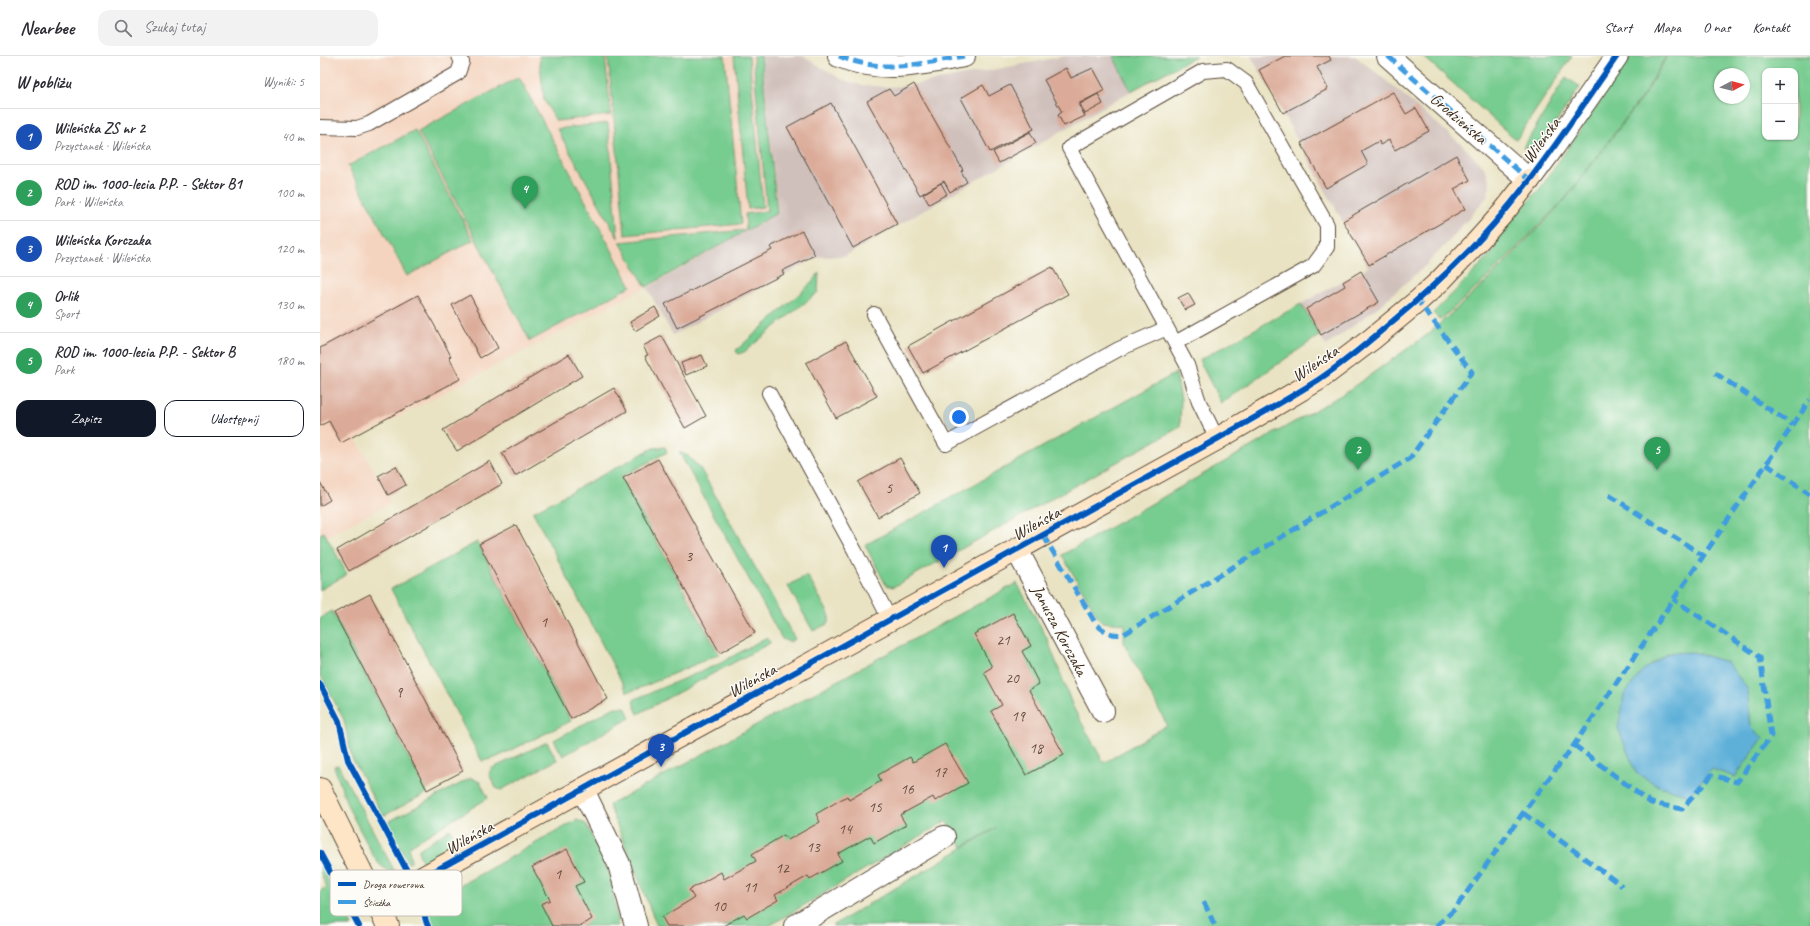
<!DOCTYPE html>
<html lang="pl">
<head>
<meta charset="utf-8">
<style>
	:root { --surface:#fff; --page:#f2f2f3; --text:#2b2b33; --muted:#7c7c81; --line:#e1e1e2; --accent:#111827 }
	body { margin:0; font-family:Caveat,sans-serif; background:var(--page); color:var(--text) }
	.controls { position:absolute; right:12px; top:12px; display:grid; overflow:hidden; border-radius:8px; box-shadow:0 1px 3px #0004 }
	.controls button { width:36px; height:36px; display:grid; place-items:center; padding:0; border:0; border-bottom:1px solid var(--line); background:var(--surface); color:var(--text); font:20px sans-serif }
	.compass { position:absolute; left:1394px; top:12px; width:36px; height:36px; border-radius:50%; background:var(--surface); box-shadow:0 1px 3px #0004; rotate:83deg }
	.you { position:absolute; left:639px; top:361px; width:14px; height:14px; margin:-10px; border:3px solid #fff; border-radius:50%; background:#1a73e8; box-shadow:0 0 0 6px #1a73e833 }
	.badge { display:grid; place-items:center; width:26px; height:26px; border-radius:50%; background:var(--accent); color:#fff; font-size:13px; font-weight:700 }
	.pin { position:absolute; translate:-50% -33px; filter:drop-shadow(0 1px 2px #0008) }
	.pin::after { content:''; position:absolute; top:21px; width:14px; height:12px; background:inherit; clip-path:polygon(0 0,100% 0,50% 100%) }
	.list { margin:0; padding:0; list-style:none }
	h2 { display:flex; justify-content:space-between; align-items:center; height:52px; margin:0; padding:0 16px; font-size:17px }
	h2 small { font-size:13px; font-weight:400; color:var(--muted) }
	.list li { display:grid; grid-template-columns:26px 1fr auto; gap:12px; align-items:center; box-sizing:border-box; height:56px; padding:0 16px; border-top:1px solid var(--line) }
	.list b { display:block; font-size:15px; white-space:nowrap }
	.list p { margin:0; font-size:13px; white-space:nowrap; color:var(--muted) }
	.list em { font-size:13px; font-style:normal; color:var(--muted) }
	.actions { display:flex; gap:8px; padding:12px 16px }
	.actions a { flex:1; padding:9px 0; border:1px solid var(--accent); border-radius:12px; text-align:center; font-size:14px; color:var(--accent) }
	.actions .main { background:var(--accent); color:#fff }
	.icon { flex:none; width:22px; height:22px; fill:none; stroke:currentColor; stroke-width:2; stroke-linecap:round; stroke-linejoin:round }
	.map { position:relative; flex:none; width:1490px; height:870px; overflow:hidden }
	header { display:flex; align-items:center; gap:24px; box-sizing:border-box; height:56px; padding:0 20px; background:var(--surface); border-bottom:1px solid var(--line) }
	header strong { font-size:19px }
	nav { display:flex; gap:22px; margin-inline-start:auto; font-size:14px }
	.search { width:280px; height:36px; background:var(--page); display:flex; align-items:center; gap:10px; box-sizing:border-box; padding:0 14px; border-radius:12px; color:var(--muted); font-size:15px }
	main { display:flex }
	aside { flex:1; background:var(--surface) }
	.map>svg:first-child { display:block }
</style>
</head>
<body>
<header>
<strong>Nearbee</strong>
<div class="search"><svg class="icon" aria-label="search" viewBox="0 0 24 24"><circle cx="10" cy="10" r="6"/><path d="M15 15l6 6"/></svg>Szukaj tutaj</div>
<nav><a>Start</a><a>Mapa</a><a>O nas</a><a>Kontakt</a></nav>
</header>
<main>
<aside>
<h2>W pobliżu<small>Wyniki: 5</small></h2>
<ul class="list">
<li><span class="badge" style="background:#1a4fb4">1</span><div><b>Wileńska ZS nr 2</b><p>Przystanek · Wileńska</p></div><em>40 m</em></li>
<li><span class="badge" style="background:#2e9e5b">2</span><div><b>ROD im. 1000-lecia P.P. - Sektor B1</b><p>Park · Wileńska</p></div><em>100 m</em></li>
<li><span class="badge" style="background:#1a4fb4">3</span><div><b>Wileńska Korczaka</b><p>Przystanek · Wileńska</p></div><em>120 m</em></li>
<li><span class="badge" style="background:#2e9e5b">4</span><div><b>Orlik</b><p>Sport</p></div><em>130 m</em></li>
<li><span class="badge" style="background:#2e9e5b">5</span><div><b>ROD im. 1000-lecia P.P. - Sektor B</b><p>Park</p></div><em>180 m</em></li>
</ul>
<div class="actions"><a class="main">Zapisz</a><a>Udostępnij</a></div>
</aside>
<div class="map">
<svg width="1490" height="870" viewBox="0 0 1490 870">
	<rect width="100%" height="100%" fill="#fdfcf7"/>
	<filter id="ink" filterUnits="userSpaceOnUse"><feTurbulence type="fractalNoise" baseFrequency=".025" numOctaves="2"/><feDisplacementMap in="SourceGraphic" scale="8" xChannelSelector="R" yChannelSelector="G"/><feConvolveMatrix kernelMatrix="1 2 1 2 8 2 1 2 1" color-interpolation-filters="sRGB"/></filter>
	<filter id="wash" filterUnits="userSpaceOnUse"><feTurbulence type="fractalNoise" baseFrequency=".012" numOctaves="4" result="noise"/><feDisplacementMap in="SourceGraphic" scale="16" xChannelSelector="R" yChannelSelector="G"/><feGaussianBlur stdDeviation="0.9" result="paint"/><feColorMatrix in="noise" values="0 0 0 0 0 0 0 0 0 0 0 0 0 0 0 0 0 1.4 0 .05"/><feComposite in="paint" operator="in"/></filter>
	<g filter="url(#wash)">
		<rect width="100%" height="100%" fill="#e9e3c3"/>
		<path fill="#f4d4bf" d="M 0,0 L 440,0 L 457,157 L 326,231 L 36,383 L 71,446 L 0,484 Z"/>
		<path fill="#d0c0bb" d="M 442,0 L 483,0 L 521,23 L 540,29 L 565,31 L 587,30 L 746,0 L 793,0 L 811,35 L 525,200 L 498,201 L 353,279 L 327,232 L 458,157 Z
			M 931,0 L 1035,0 L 1063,22 L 1141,88 L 1164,111 L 1168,119 L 1170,130 L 1167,141 L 1130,184 L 1105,210 L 1059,250 L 1006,290 L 981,248 L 1048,211 Z"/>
		<path fill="#77cc90" stroke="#597b57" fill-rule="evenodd" d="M 219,0 L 285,0 L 291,59 L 236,65 L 224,44 Z
			M 288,0 L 405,0 L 421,168 L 305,179 Z
			M 414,0 L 429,0 L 443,151 L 428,153 Z
			M 433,0 L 441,0 L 457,157 L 326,231 L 300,186 L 426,174 L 425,158 L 447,155 Z
			M 793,0 L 876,0 L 811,35 Z
			M 1103,0 L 1252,0 L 1196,84 Z
			M 1311,0 L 1346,0 L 1324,38 L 1245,143 L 1162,227 L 1120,264 L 1113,257 L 1152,218 L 1176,192 L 1172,188 L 1222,130 Z
			M 1347,0 L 1490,0 L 1490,870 L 512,870 L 676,772 L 642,791 L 626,765 L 449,870 L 337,870 L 289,749 L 697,527 L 727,582 L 753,651 L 784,707 L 847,669 L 804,587 L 804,568 L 781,566 L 742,499 L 1023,338 L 1107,279 L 1164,228 L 1245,144 L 1325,38 ZM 1445,15 L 1475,15 L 1475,81 L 1445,81 ZM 1400,18 L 1424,18 L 1424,42 L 1400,42 Z
			M 199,21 L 311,230 L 210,285 L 98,75 Z
			M 1246,21 L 1260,31 L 1223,85 L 1209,91 L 1203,92 Z
			M 288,67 L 298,182 L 237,73 Z
			M 95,74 L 153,184 L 87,220 L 28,110 Z
			M 499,217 L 498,236 L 424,296 L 418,298 L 416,294 L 420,291 L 488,230 Z
			M 981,248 L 1000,279 L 901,347 L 879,304 Z
			M 856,317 L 861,344 L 860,371 L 573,531 L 566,529 L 545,489 Z
			M 345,391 L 347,396 L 301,421 L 399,598 L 318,633 L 307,636 L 213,456 L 333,392 Z
			M 359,396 L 368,400 L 380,412 L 475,583 L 469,586 L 462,583 Z
			M 4,476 L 27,518 L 0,534 L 0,478 Z
			M 157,486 L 251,665 L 175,702 L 162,705 L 71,533 Z
			M 487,519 L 509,558 L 509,567 L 493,575 L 468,530 Z
			M 12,555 L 107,737 L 63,760 L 32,702 L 24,664 L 0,618 L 0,562 Z
			M 447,581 L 450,587 L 318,658 L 313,646 L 315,643 L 399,608 Z
			M 295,651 L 305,651 L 310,662 L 243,700 L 234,684 Z
			M 227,686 L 237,704 L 181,734 L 176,732 L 169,718 L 171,713 Z
			M 18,709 L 75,816 L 67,814 L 60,809 L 54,801 L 28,751 L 14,710 Z
			M 151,722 L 160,726 L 168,742 L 91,789 L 89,793 L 91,806 L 88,807 L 66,767 Z
			M 257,764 L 266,768 L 291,821 L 298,870 L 112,870 C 109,865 105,850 109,845 C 112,841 118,838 122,836 L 121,840 Z
			M 130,773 L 139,789 L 104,809 L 99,798 L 99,793 Z
			M 1,810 L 32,870 L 0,870 L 0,835 L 7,831 L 0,816 Z"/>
		<path fill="#5fb0d9" stroke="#4d6d7c" d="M 1373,596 L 1407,606 L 1427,632 L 1431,670 L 1443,682 L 1415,721 L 1392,713 L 1369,739 L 1339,730 L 1316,717 L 1298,672 L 1304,639 L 1323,614 L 1348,597 Z"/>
		<g id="blocks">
			<path fill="#dbaa98" d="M 965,0 L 1009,0 L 1011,4 L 997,11 L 1008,33 L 963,57 L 939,14 Z
				M 746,12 L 751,22 L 773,12 L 785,34 L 758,48 L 765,60 L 744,70 L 738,59 L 742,56 L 724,24 Z
				M 594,28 L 643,114 L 641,115 L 647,126 L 630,136 L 624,125 L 600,139 L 547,45 L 569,33 L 574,40 Z
				M 663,29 L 669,40 L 690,29 L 714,73 L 670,96 L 641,42 Z
				M 1073,36 L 1086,58 L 1096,52 L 1109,75 L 1075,94 L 1069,84 L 1060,89 L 1059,85 L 1041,95 L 1048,108 L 1006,132 L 981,87 Z
				M 778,38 L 783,48 L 765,58 L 760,48 Z
				M 511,47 L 577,168 L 533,192 L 467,71 Z
				M 710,76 L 716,87 L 679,107 L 673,96 Z
				M 1136,99 L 1150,124 L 1134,133 L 1145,153 L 1049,209 L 1023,165 Z
				M 621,127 L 627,138 L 609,148 L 603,138 Z
				M 482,175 L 495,199 L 462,215 L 464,218 L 357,272 L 345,248 L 452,194 L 450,191 Z
				M 732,211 L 748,238 L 603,317 L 588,290 Z
				M 1041,215 L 1059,246 L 1001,279 L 986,253 L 1025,230 L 1023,226 Z
				M 868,237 L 875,249 L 865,254 L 858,242 Z
				M 98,239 L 131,300 L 129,301 L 140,323 L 21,387 L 9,365 L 0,370 L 0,292 Z
				M 150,239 L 178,292 L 160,302 L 132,249 Z
				M 335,251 L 340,260 L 315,275 L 310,266 Z
				M 342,280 L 386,360 L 365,372 L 325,300 L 328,299 L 323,290 Z
				M 526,285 L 557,340 L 516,362 L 486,307 Z
				M 249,298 L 262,320 L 137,395 L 123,374 Z
				M 382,299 L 387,310 L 366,319 L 361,307 Z
				M 294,332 L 307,355 L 195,420 L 182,397 Z
				M 580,402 L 600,437 L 558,461 L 538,426 Z
				M 338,403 L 435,577 L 400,597 L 303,422 Z
				M 170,405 L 182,428 L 29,515 L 17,494 Z
				M 76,410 L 86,429 L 68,439 L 58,420 Z
				M 0,426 L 10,444 L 0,450 Z
				M 196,469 L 288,643 L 251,663 L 159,488 Z
				M 50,538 L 143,715 L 107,734 L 14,557 Z
				M 693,557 L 711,590 L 702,595 L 719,628 L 709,634 L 744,699 L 706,719 L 671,655 L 682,649 L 664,616 L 672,611 L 654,578 Z
				M 625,688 L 648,727 L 615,745 L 613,741 L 580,759 L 586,769 L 554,787 L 550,780 L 518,798 L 522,805 L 490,823 L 488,820 L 455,839 L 458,844 L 427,862 L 424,858 L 403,870 L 347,870 L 342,861 L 374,842 L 369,834 L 401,816 L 404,823 L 436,805 L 432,798 L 464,779 L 468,784 L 500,766 L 496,758 L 527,740 L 529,744 L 561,725 L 558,719 L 590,701 L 593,706 Z
				M 247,793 L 264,826 L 255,830 L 272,863 L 261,870 L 232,870 L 221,848 L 230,844 L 212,811 Z"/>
		</g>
	</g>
	<g filter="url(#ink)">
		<use href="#blocks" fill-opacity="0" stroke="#554637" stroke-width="1"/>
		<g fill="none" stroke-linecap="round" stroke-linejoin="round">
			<g stroke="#554637" stroke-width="16">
				<path id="lane" d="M 0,71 L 37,72 L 49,68 L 138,17 L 142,6 L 139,0
					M 554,258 L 626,388 L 799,293 L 847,272
					M 855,287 L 993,210 L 1007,191 L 1007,169 L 926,27 L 907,13 L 883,15 L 749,92 L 867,309 L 879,346 L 897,383
					M 449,337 L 535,495 L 570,564"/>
			</g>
			<g stroke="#554637" stroke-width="24">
				<path id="street" d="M 519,0 C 562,18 600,8 644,0
					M 1068,0 L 1209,124 L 1235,89 L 1297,0
					M 697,494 L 783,655
					M 263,734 L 299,808 L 316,870
					M 475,870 L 624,781"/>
			</g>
			<g stroke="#554637" stroke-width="24">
				<path id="secondary" d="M 0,733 L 68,870
					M 57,847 L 897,383 L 999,323 L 1052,283 L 1098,245 L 1121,224 L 1156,187 L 1183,157 L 1209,124"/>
			</g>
			<use href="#lane" stroke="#fff" stroke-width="14"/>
			<use href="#street" stroke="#fff" stroke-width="22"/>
			<use href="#secondary" stroke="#fee5c5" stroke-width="22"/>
			<path stroke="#3f9ce0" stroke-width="5" stroke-dasharray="10 5" stroke-linecap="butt" d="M 519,0 C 562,18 600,8 644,0
				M 1068,0 L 1209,124 L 1212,121
				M 1395,317 L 1473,369
				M 1446,408 L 1490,438
				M 1289,439 L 1384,500
				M 723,479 L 776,568 C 785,576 792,580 804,578 L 1090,402 L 1152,316 L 1098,245
				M 1254,689 L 1331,747 L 1362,753 L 1392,719 L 1417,726 L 1451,680 L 1440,601 L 1353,543
				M 1203,757 L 1302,830
				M 884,846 L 895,870
				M 1116,870 L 1135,853 L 1203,757 L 1254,689 L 1490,344"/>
			<g stroke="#fdfcf7" stroke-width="8">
				<path id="cycleway" d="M 0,628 L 19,665 L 28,704 L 102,843 C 105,853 103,861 108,870
					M 0,797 L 39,870
					M 57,847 L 897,383 C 931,364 965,345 998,324 C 1022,308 1045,289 1067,270 C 1109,235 1149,198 1184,156 C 1225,107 1260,53 1297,0"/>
			</g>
			<use href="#cycleway" stroke="#0057b8" stroke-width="6"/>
		</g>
	</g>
	<g text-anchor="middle" stroke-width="3" stroke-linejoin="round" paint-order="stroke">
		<g font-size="15" fill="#634a3c">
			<text x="569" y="437">5</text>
			<text x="369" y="505">3</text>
			<text x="224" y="571">1</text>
			<text x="683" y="589">21</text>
			<text x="692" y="627">20</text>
			<text x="79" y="641">9</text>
			<text x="698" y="665">19</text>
			<text x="716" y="697">18</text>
			<text x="620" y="721">17</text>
			<text x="587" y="738">16</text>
			<text x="555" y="756">15</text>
			<text x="525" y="778">14</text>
			<text x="493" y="796">13</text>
			<text x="462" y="817">12</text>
			<text x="238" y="823">1</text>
			<text x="430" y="836">11</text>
			<text x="399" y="855">10</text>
		</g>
		<g font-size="17" fill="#3b2a1e" stroke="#fdfcf7">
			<text transform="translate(1139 62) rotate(41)" y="6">Grodzieńska</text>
			<text transform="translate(1221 84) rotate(-54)" y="6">Wileńska</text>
			<text transform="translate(995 307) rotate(-34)" y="6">Wileńska</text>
			<text transform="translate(716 467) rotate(-29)" y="6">Wileńska</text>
			<text transform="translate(740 574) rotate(62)" y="6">Janusza Korczaka</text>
			<text transform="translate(432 624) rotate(-29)" y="6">Wileńska</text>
			<text transform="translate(149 781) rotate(-29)" y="6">Wileńska</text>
		</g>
	</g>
	<rect x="10" y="814" width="132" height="46" rx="6" fill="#fdfcf7" stroke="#c3bdb6" stroke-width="1"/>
	<rect x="18" y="826" width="18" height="4" fill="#0057b8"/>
	<rect x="18" y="844" width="18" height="4" fill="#3f9ce0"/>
	<g font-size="11" fill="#3b2a1e">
		<text x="43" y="832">Droga rowerowa</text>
		<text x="43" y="850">Ścieżka</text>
	</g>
</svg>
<div class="controls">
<button>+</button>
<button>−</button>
</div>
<svg class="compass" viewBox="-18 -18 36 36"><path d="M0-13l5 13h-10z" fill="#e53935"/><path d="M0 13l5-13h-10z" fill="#7c7c81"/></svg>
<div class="you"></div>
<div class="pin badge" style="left:624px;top:512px;background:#1a4fb4">1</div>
<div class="pin badge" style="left:1038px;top:414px;background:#2e9e5b">2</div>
<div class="pin badge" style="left:341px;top:711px;background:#1a4fb4">3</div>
<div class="pin badge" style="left:205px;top:153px;background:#2e9e5b">4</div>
<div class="pin badge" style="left:1337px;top:414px;background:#2e9e5b">5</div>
</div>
</main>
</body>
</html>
